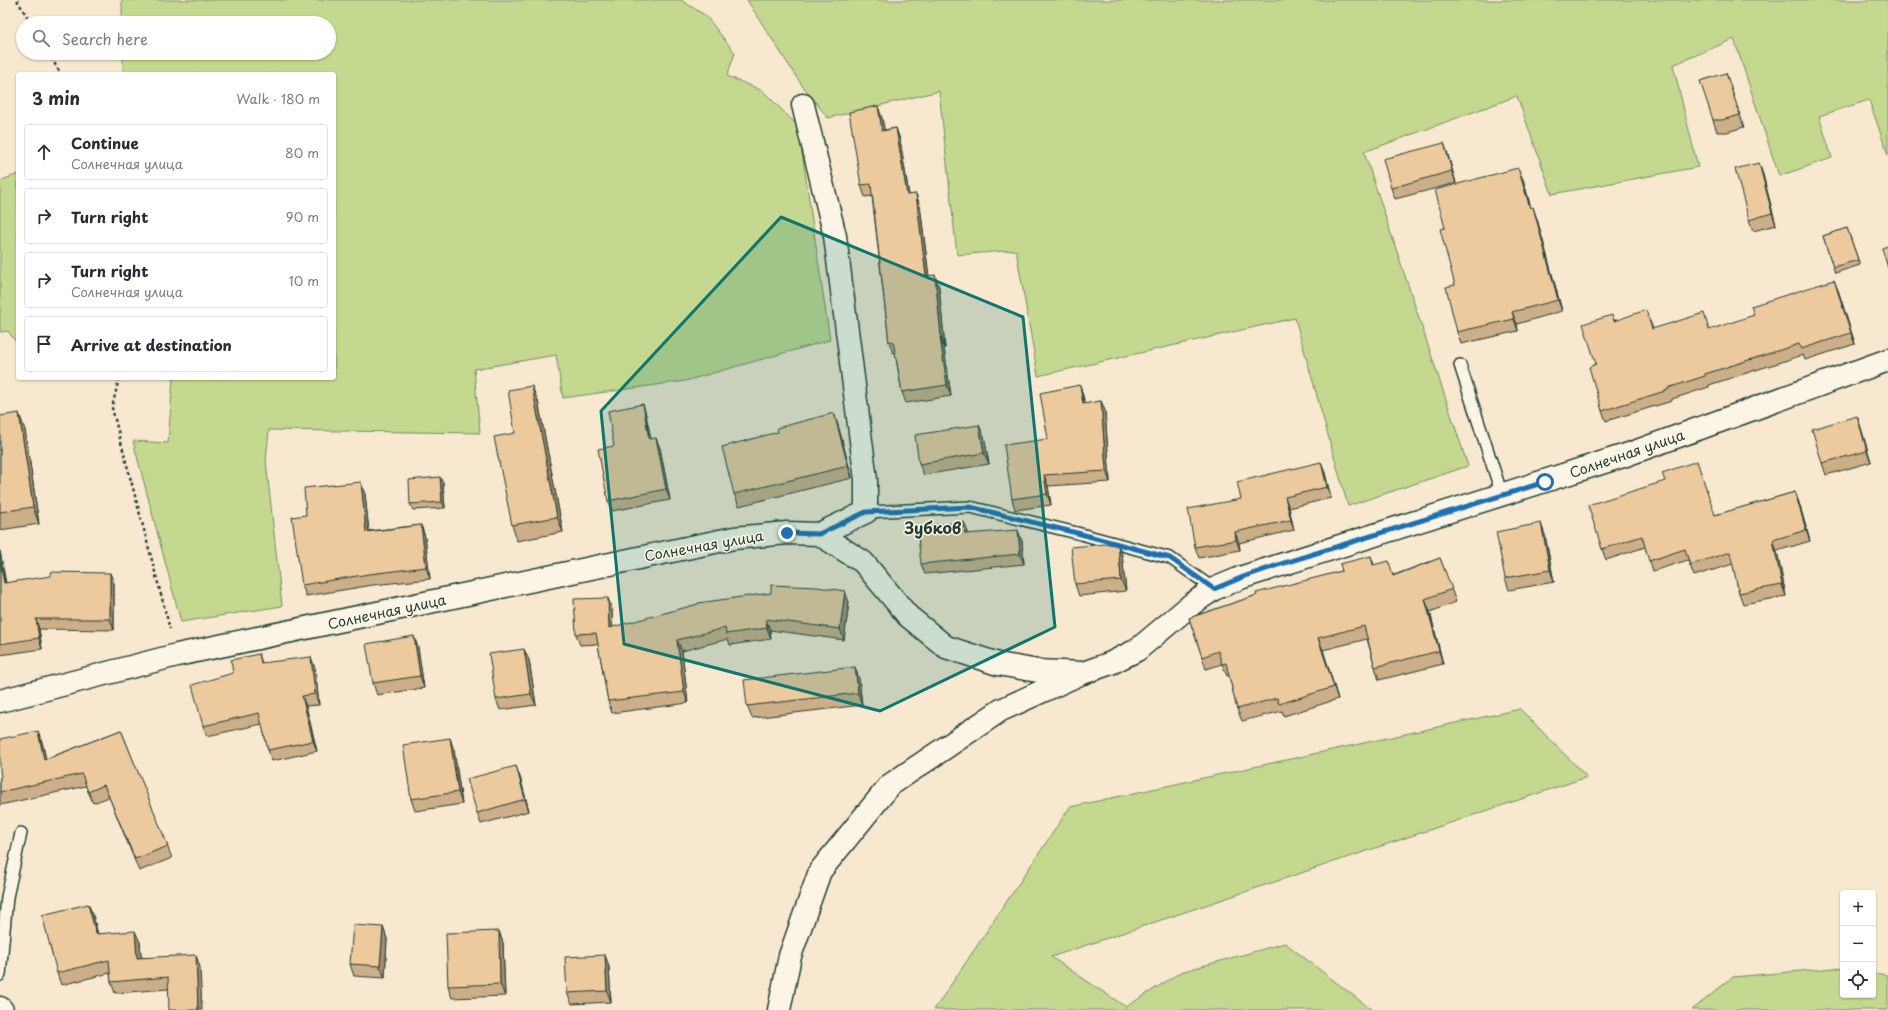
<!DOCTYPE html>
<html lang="en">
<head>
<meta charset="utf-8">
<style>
	:root { --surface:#fff; --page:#f2f2f3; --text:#2b2b33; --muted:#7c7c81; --line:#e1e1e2 }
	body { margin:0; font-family:"Playpen Sans",sans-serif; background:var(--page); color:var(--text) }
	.controls { position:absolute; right:12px; bottom:12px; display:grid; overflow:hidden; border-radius:4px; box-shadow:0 1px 3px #0004 }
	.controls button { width:36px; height:36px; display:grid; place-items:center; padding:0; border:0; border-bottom:1px solid var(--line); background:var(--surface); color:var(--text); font:20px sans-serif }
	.stop { position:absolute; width:12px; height:12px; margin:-9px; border:3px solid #1f6fb2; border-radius:50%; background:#fff }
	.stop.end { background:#1f6fb2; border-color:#fff; box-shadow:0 1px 4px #0008 }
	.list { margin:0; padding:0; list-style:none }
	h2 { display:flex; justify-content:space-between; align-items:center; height:52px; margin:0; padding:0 16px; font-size:17px }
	h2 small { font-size:13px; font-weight:400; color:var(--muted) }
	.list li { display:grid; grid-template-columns:26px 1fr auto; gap:12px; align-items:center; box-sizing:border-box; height:56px; margin:0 8px 8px; padding:0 8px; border:1px solid var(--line); border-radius:4px }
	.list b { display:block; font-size:15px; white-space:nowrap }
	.list p { margin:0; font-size:13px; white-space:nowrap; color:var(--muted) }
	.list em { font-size:13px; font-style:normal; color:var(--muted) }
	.icon { flex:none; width:22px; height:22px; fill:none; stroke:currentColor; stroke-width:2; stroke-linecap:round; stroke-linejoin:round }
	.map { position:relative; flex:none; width:1888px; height:1010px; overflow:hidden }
	.search { position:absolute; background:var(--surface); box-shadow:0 1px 3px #0004; left:16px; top:16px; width:320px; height:44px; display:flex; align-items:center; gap:10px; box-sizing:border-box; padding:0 14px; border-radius:22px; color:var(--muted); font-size:15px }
	.panel { position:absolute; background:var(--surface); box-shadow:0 1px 3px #0004; left:16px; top:72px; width:320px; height:308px; border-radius:4px }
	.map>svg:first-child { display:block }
</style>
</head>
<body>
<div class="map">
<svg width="1888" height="1010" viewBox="0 0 1888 1010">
	<rect width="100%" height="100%" fill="#f8e8d0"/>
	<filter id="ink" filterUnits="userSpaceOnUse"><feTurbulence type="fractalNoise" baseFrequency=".025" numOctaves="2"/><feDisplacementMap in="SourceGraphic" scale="8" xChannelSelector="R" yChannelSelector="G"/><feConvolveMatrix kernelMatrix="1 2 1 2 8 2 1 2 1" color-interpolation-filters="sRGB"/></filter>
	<g filter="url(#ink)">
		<path fill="#c4d98f" stroke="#728b62" d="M 122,0 L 681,0 L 706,16 L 735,53 L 727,76 L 763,91 L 798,126 L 830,340 L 685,381 L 563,398 L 556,355 L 474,369 L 480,433 L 269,430 L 266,461 L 282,606 L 181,622 L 133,441 L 168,443 L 173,378 L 334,378 L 334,74 L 123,74 L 123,53 L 329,53 L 329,23 L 122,23 Z
			M 747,0 L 1888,0 L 1888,155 L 1869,100 L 1819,116 L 1832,158 L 1779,176 L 1734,39 L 1673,65 L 1698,167 L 1552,194 L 1517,96 L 1364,152 L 1468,466 L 1348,506 L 1295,318 L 1038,376 L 1016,250 L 957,255 L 939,91 L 828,118 L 801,84 Z
			M 18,174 L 18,345 L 8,331 L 0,332 L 0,181 Z
			M 1520,709 L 1587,777 L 1051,957 L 1126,1007 L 1181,972 L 1285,943 L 1372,1010 L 934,1010 L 1070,807 Z
			M 1835,968 L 1843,969 L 1843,995 L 1873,995 L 1873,973 L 1888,975 L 1888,1010 L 1692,1010 L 1733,977 Z"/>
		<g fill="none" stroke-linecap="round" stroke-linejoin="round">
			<g stroke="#1f3d34" stroke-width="14">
				<path id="service" d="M 1460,365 L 1502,495
					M 866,512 L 970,507 L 1077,533 L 1170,558 L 1214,589
					M 0,975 L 7,897 L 21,833"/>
			</g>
			<g stroke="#1f3d34" stroke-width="25">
				<path id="minor" d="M 803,105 L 835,236 L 866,480 L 866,512 L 819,534
					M 0,701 L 177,655 L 734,538 L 787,533 L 819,534 L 863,562 L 908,616 L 946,647 L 998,664 L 1038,671 L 1083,673 L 1111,663 L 1137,650 L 1192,604 L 1214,589 L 1243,577 L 1626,455 L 1888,360
					M 0,1008 L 2,1010
					M 779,1010 L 790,956 L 820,871 L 890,785 L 1001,710 L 1080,674"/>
			</g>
			<path stroke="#1f3d34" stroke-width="2.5" stroke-dasharray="3 3" stroke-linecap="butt" d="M 17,0 L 31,23
				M 48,53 L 61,74
				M 119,378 L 112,408 L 170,629"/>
			<use href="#service" stroke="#fcf5e5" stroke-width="11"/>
			<use href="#minor" stroke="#fcf5e5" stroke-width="22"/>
		</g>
		<path fill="#ccae88" stroke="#1f3d34" d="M 1726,73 L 1744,127 L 1727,132 L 1717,132 L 1713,120 Z
			M 882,118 L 884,130 L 896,128 L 900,140 L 909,195 L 916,194 L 920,206 L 929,276 L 939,287 L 945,348 L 944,348 L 951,396 L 906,403 L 902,392 L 895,353 L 893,353 L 889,342 L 872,196 L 865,197 L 861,185 Z
			M 1444,143 L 1448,155 L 1456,183 L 1395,199 L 1391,188 Z
			M 1759,163 L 1763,175 L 1776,225 L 1753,231 L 1749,220 Z
			M 1523,179 L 1531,208 L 1537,219 L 1562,311 L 1517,324 L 1518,331 L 1461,344 L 1457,332 L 1455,285 L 1445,228 Z
			M 1847,228 L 1860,265 L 1835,273 L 1823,236 Z
			M 1838,290 L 1855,344 L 1805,360 L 1803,355 L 1709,385 L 1709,387 L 1672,399 L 1672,401 L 1606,421 L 1602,411 L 1596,364 L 1614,320 L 1650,321 L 1653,329 L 1710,330 Z
			M 1080,385 L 1083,396 L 1085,404 L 1101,401 L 1105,411 L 1110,482 L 1048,486 L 1051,505 L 1015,510 L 1012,499 L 1048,439 Z
			M 538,401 L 563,532 L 517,541 L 512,525 L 515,433 Z
			M 643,404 L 646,415 L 651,439 L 660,448 L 670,500 L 612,511 L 608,501 L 614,446 Z
			M 0,416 L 25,430 L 39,524 L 0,530 Z
			M 1857,416 L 1861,428 L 1871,462 L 1826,475 L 1822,463 Z
			M 838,425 L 852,478 L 739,506 L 734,494 Z
			M 984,436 L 989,464 L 924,475 L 919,464 Z
			M 1325,473 L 1331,498 L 1289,508 L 1294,530 L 1239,543 L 1240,550 L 1199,558 L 1195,547 L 1241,499 Z
			M 1665,481 L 1716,515 L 1795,492 L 1799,503 L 1810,541 L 1777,551 L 1786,596 L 1743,604 L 1739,593 L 1733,564 L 1694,576 L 1688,560 L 1653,571 L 1645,547 L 1606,560 L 1602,549 Z
			M 443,483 L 445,508 L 413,510 L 410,504 Z
			M 365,494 L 369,531 L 421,525 L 425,537 L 430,579 L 373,585 L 306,596 L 302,585 L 306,515 Z
			M 968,532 L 968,534 L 1022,541 L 1024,564 L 925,574 L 921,564 Z
			M 1545,535 L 1554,582 L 1509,590 L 1505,578 Z
			M 0,551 L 6,583 L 114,583 L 114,630 L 39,629 L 42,649 L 0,655 Z
			M 1122,555 L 1126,591 L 1079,596 L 1075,584 Z
			M 1371,556 L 1374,565 L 1394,575 L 1440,558 L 1456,602 L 1430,612 L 1443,664 L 1379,680 L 1375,667 L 1367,639 L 1323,650 L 1338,699 L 1284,716 L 1282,711 L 1242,721 L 1237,709 L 1229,675 L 1227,676 L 1222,664 L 1206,669 L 1189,618 L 1257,595 L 1342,571 Z
			M 849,602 L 844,640 L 770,630 L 771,639 L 730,645 L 728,639 L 682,651 L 688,703 L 612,713 L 608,701 L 598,644 L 580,645 L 576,634 L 612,609 L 612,627 Z
			M 414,636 L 418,648 L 424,688 L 377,695 L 373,683 Z
			M 259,654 L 262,663 L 315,668 L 319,705 L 306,706 L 317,751 L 272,761 L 268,750 L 262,724 L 207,736 L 203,726 L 233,673 Z
			M 529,660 L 536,705 L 500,710 L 496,699 Z
			M 855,667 L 859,679 L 862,705 L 752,718 L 747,706 Z
			M 121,730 L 172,858 L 139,871 L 109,797 L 93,803 L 86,786 L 0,805 L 0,777 L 1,776 L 38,731 L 42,742 L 46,759 Z
			M 454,750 L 462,804 L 415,811 L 411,799 Z
			M 520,777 L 529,811 L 481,824 L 477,813 Z
			M 88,904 L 93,915 L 98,934 L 140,942 L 141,957 L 200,967 L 168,989 L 115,993 L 111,982 L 110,973 L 61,985 L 57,973 Z
			M 383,927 L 387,939 L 385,978 L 354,976 L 350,964 Z
			M 499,931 L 503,943 L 505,996 L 452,998 L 448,986 Z
			M 605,955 L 609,967 L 611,1002 L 572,1004 L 567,993 Z"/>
		<path fill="#a68d6f" stroke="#1f3d34" d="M 878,106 L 882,118 L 887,142 L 882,131 Z
			M 896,128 L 900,140 L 911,207 L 907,195 Z
			M 1444,143 L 1448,155 L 1456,183 L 1452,171 Z
			M 1759,163 L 1763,175 L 1776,225 L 1772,213 Z
			M 1518,168 L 1523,179 L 1534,220 L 1530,208 Z
			M 916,194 L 920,206 L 930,287 L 926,276 Z
			M 1533,207 L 1537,219 L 1562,311 L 1558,300 Z
			M 935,275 L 939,287 L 945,348 L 941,336 Z
			M 1834,280 L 1838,290 L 1855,344 L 1851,333 Z
			M 1512,312 L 1517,324 L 1518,331 L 1514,319 Z
			M 940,337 L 944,348 L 951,396 L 947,385 Z
			M 1080,385 L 1083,396 L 1087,415 L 1083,404 Z
			M 532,386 L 538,401 L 563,532 L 557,517 Z
			M 1101,401 L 1105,411 L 1110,482 L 1106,471 Z
			M 643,404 L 646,415 L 653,450 L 649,439 Z
			M 19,413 L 25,430 L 39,524 L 33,507 Z
			M 834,413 L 838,425 L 852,478 L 848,466 Z
			M 1857,416 L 1861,428 L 1871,462 L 1867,451 Z
			M 979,425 L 984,436 L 989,464 L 984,453 Z
			M 656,438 L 660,448 L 670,500 L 666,489 Z
			M 1321,462 L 1325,473 L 1331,498 L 1327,487 Z
			M 1044,475 L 1048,486 L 1051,505 L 1047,494 Z
			M 440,477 L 443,483 L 445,508 L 442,502 Z
			M 361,482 L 365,494 L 370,543 L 366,532 Z
			M 1795,492 L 1799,503 L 1810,541 L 1806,530 Z
			M 1285,497 L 1289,508 L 1294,530 L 1291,520 Z
			M 964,522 L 968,532 L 969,544 L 965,534 Z
			M 1541,523 L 1545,535 L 1554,582 L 1550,570 Z
			M 421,525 L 425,537 L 430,579 L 426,567 Z
			M 1018,530 L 1022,541 L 1024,564 L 1020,554 Z
			M 1235,532 L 1239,543 L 1240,550 L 1236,540 Z
			M 1773,540 L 1777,551 L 1786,596 L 1782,585 Z
			M 1118,543 L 1122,555 L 1126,591 L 1121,580 Z
			M 0,551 L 7,594 L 4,583 L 0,562 Z
			M 110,573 L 114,583 L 114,630 L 110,619 Z
			M 845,591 L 849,602 L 844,640 L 840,629 Z
			M 608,598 L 612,609 L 613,639 L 609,628 Z
			M 1425,599 L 1430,612 L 1443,664 L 1439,651 Z
			M 36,619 L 39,629 L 42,649 L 39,638 Z
			M 766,619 L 770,630 L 771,639 L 767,628 Z
			M 414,636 L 418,648 L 424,688 L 420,676 Z
			M 1318,638 L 1323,650 L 1338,699 L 1334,687 Z
			M 677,640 L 682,651 L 688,703 L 684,692 Z
			M 524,649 L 529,660 L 536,705 L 531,694 Z
			M 311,657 L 315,668 L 319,705 L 315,694 Z
			M 855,667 L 859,679 L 862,705 L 858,693 Z
			M 302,696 L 306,706 L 317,751 L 313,741 Z
			M 38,731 L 42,742 L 49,771 L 44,760 Z
			M 450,738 L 454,750 L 462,804 L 458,792 Z
			M 516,766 L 520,777 L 529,811 L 525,799 Z
			M 88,904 L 93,915 L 100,946 L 96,934 Z
			M 383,927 L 387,939 L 385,978 L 380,966 Z
			M 135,931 L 140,942 L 142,969 L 137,958 Z
			M 499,931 L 503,943 L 505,996 L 500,984 Z
			M 196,955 L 200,967 L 202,1010 L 198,1010 Z
			M 605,955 L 609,967 L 611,1002 L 607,991 Z"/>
		<path fill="#edca9e" stroke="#1f3d34" d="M 1726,73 L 1740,115 L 1722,120 L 1713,120 L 1700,81 Z
			M 878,106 L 882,131 L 896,128 L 907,195 L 916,194 L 926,276 L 935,275 L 941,336 L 940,337 L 947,385 L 902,392 L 893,341 L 889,342 L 871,184 L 861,185 L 849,112 Z
			M 1444,143 L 1452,171 L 1391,188 L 1383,159 Z
			M 1759,163 L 1772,213 L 1749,220 L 1735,169 Z
			M 1518,168 L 1530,208 L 1533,207 L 1558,300 L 1512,312 L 1514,319 L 1457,332 L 1446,287 L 1455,285 L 1440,229 L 1445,228 L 1435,190 Z
			M 1847,228 L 1858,260 L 1833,267 L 1823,236 Z
			M 1888,246 L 1888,268 L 1882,248 Z
			M 1834,280 L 1851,333 L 1801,349 L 1799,344 L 1705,374 L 1705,376 L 1668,388 L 1668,390 L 1602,411 L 1589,367 L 1596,364 L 1583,324 L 1612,315 L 1614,321 L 1646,310 L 1652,329 L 1704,313 L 1709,330 L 1754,315 L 1751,306 Z
			M 1080,385 L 1083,404 L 1101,401 L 1106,471 L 1044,475 L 1047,494 L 1012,499 L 1004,445 L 1048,439 L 1040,393 Z
			M 532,386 L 557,517 L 512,525 L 494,437 L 515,433 L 508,390 Z
			M 643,404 L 649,439 L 656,438 L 666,489 L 608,501 L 598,449 L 614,446 L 608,411 Z
			M 19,413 L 33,507 L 0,512 L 0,416 Z
			M 834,413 L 848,466 L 734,494 L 722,447 L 778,432 L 777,428 Z
			M 1857,416 L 1867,451 L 1822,463 L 1812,429 Z
			M 979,425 L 984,453 L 919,464 L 915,435 Z
			M 1697,461 L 1715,515 L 1795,492 L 1806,530 L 1773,540 L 1782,585 L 1739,593 L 1730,552 L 1690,565 L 1685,549 L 1649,561 L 1642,536 L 1602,549 L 1588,505 L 1665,481 L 1662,473 Z
			M 1321,462 L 1327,487 L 1285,497 L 1291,520 L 1235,532 L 1236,540 L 1195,547 L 1188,509 L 1241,499 L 1237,482 Z
			M 440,477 L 442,502 L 410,504 L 409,480 Z
			M 361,482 L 366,532 L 421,525 L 426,567 L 369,574 L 302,585 L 292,517 L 306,515 L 304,488 Z
			M 964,522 L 965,534 L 1018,530 L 1020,554 L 921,564 L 917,527 Z
			M 1541,523 L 1550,570 L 1505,578 L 1496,532 Z
			M 1118,543 L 1121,580 L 1075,584 L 1071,547 Z
			M 1371,556 L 1373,565 L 1389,561 L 1393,576 L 1440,558 L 1452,589 L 1425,599 L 1439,651 L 1375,667 L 1364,626 L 1318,638 L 1334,687 L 1279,704 L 1277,698 L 1237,709 L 1226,663 L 1222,664 L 1218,651 L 1202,657 L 1189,618 L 1257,595 L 1256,593 L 1342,571 L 1340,564 Z
			M 0,562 L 4,583 L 51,576 L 51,572 L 110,573 L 110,619 L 36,619 L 39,638 L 0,644 Z
			M 771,585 L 817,587 L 845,591 L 840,629 L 766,619 L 767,628 L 726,634 L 725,628 L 677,640 L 684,692 L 608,701 L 596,633 L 576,634 L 574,599 L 608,598 L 609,628 L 698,604 L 698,603 L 771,593 Z
			M 414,636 L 420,676 L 373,683 L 366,644 Z
			M 524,649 L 531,694 L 496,699 L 489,654 Z
			M 259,654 L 261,663 L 311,657 L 315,694 L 302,696 L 313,741 L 268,750 L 259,713 L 203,726 L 192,685 L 233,673 L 231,660 Z
			M 855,667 L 858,693 L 747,706 L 744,680 Z
			M 121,730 L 168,846 L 135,859 L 104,785 L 88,792 L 82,774 L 0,792 L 0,777 L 1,776 L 0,770 L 0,739 L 38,731 L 44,760 Z
			M 450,738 L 458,792 L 411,799 L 403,745 Z
			M 516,766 L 525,799 L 477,813 L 467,779 Z
			M 88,904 L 96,934 L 135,931 L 137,958 L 196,955 L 198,1010 L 169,1010 L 168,977 L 111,982 L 109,960 L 57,973 L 42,915 Z
			M 353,925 L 383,927 L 380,966 L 350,964 Z
			M 499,931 L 500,984 L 448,986 L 446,933 Z
			M 605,955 L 607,991 L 567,993 L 565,957 Z"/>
	</g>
	<g fill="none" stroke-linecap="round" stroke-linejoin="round" filter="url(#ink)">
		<path stroke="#1f6fb2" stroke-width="5" d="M 787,533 L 819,534 L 866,512 L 970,507 L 1077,533 L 1170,558 L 1214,589 L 1243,577 L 1281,564 L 1545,482"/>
	</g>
	<path fill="#0f766e" fill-opacity="0.2" stroke="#0f766e" stroke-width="3" stroke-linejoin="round" d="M 781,217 L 1023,317 L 1055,627 L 880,711 L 624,644 L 601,411 Z"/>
	<g text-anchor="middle" stroke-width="3" stroke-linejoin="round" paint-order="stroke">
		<g font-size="14" fill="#1f3d34" stroke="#fcf5e5">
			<text transform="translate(1627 454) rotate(-19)" y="5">Солнечная улица</text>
			<text transform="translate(704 546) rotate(-10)" y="5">Солнечная улица</text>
			<text transform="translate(387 612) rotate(-12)" y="5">Солнечная улица</text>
		</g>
		<g font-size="16" font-weight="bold" fill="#1f3d34" stroke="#fcf5e5">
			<text x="933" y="534">Зубков</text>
		</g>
	</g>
</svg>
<div class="controls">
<button>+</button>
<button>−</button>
<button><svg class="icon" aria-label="locate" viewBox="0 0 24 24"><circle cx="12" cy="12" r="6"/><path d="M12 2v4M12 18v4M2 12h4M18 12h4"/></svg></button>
</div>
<div class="stop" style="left:1545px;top:482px"></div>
<div class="stop end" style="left:787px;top:533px"></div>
<div class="search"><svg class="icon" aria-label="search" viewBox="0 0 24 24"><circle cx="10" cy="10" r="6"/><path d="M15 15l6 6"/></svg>Search here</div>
<section class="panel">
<h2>3 min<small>Walk · 180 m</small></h2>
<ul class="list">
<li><svg class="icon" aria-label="ahead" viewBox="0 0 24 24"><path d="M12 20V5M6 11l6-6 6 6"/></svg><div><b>Continue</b><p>Солнечная улица</p></div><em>80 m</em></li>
<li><svg class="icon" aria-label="right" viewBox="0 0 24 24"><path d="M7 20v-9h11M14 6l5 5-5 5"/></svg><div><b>Turn right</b></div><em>90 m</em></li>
<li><svg class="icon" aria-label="right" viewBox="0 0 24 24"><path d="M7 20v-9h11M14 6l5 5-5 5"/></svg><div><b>Turn right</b><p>Солнечная улица</p></div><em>10 m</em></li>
<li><svg class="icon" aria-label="arrive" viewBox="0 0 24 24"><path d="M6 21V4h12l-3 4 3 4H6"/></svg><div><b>Arrive at destination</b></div></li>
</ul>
</section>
</div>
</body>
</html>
